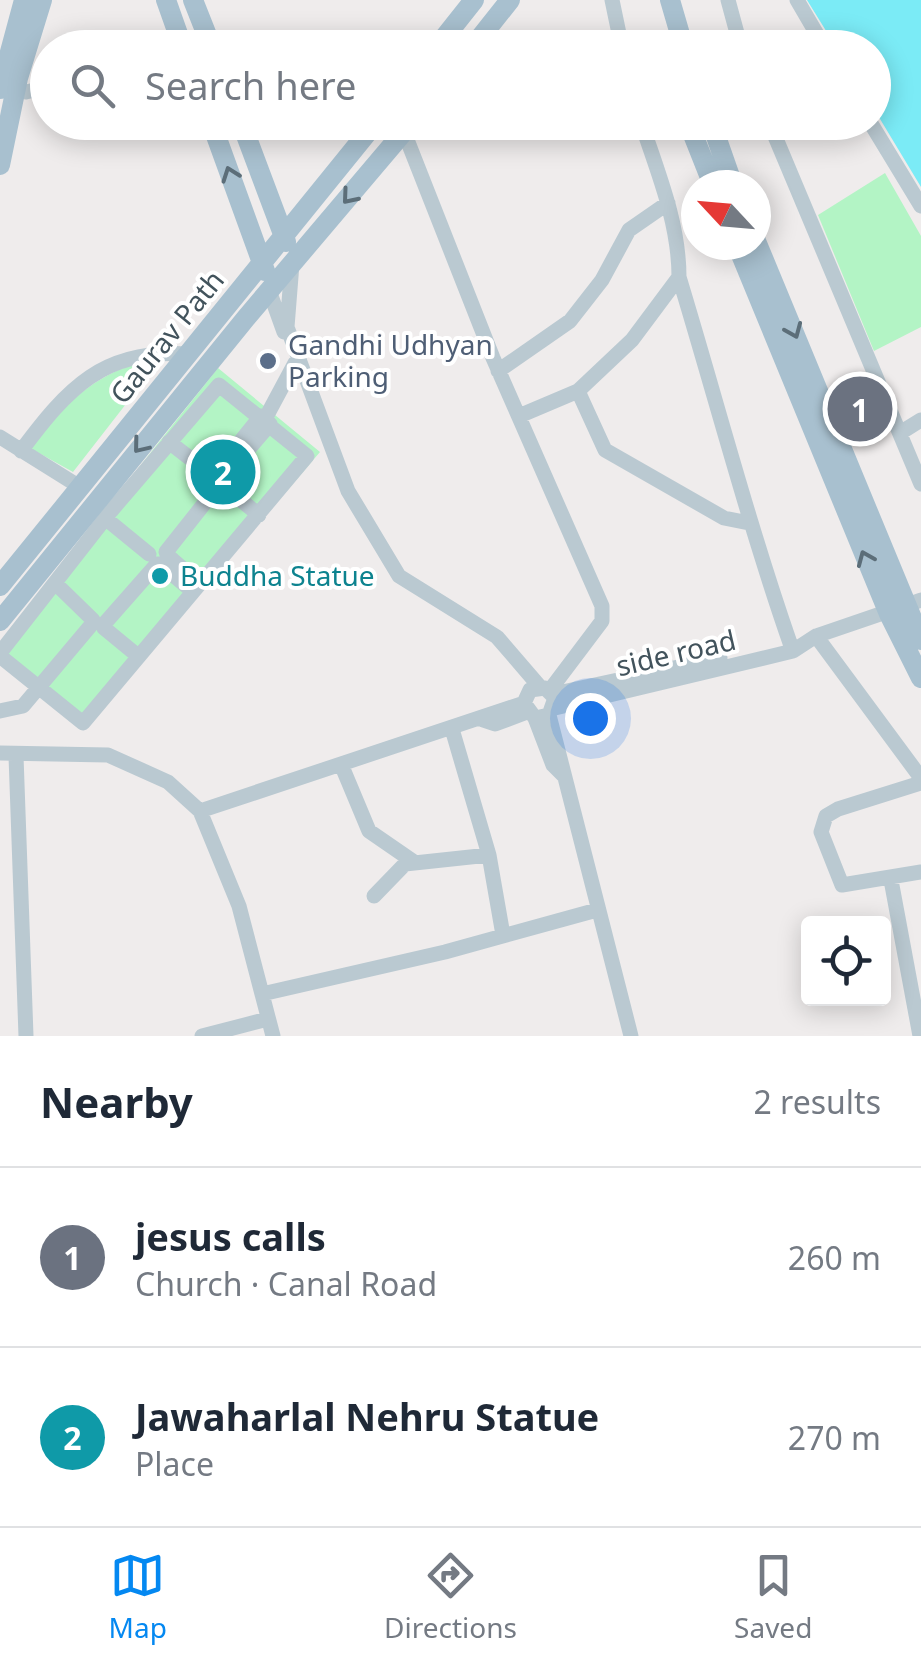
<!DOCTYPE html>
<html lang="en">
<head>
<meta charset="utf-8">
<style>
	:root { --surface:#fff; --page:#f2f2f3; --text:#1f2937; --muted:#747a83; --line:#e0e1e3; --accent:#0488f1 }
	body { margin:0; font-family:"Noto Sans",sans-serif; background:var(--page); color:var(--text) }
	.controls { position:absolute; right:30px; bottom:30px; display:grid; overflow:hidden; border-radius:10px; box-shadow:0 5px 25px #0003 }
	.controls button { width:90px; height:90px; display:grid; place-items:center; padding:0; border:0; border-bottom:2px solid var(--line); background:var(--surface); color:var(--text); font:50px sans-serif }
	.compass { position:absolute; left:681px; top:170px; width:90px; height:90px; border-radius:50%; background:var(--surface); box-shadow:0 5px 25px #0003; rotate:296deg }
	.you { position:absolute; left:590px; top:718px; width:35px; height:35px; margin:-25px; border:8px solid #fff; border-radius:50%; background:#1a73e8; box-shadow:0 0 0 15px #1a73e833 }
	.badge { display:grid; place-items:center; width:65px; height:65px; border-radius:50%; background:var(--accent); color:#fff; font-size:32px; font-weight:700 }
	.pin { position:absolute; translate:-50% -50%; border:5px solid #fff; box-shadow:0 2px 10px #0006 }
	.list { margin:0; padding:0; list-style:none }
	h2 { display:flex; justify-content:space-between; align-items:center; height:130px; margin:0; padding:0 40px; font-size:42px }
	h2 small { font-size:32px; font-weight:400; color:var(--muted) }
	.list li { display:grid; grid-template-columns:65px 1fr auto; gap:30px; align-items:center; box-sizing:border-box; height:180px; padding:0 40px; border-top:2px solid var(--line) }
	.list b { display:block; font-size:38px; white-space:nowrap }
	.list p { margin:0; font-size:32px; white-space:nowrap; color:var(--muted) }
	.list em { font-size:32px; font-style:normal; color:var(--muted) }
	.icon { flex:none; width:55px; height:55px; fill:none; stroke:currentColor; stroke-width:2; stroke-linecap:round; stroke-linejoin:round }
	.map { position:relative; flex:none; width:921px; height:1036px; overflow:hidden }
	.search { position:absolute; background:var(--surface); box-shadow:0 5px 25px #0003; left:30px; right:30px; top:30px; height:110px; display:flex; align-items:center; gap:25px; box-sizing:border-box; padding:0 35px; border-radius:55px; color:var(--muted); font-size:38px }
	.sheet { height:490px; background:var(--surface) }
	nav { display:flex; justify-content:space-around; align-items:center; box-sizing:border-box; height:140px; border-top:2px solid var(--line); background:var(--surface); font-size:28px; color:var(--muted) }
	nav a { display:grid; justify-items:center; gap:5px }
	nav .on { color:var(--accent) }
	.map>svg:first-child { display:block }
</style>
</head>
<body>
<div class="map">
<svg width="921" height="1036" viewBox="0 0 921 1036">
	<rect width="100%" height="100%" fill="#efecec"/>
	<path fill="#b3f4c5" d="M 885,173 L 921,236 L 921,327 L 874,351 L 818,215 Z
		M 161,359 L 73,472 L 28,447 C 66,403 102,365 161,359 Z
		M 218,368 L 320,452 L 83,729 L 0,662 L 0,642 Z"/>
	<path fill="#7bebf6" d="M 807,0 L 921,0 L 921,187 L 874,109 L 874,48 L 836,47 Z"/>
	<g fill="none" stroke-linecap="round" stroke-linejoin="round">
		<path stroke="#bac9d1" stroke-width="15" d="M 612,0 L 622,48
			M 728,0 L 741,48
			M 797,0 L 825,48
			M 154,48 L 179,37
			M 26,92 L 48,87
			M 641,122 C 658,173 679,223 679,277 C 716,399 748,522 790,643
			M 769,122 L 921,484
			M 870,122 L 921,206
			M 404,132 L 493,358 L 602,606 L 602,621 L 550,690
			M 292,264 L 287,327 L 348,491 L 399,576 L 497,637 L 540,687
			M 270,293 L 284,332
			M 498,371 L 570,321 L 602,280 L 629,230 L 668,203
			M 578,391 L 605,450 L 724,518 L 749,523
			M 519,416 L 578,391 L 632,340 L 679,277
			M 265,419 L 295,363
			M 900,433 L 921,420
			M 0,437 L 80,487
			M 169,442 L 209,473
			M 21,451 C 68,388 103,349 187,354
			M 219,468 L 261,416
			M 228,473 L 270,424
			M 226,488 L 259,515
			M 105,518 L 149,554
			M 166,552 L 215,490
			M 167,555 L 200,584
			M 160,564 L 191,590
			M 55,583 L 93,620
			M 105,623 L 157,564
			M 104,628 L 138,656
			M 816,636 L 921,778
			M 0,653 L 111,511 L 219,385 L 307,456 L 83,723 L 0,656
			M 553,694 L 720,658
			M 555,708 L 793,651 L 816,636 L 921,600
			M 0,711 L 23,706 L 92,624
			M 549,715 L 535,718 L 524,703 L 530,690 L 545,688 L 555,698 L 549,715 L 631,1036
			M 535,718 L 553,765 L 564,776
			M 483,720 L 495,724 L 527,712
			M 452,729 L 489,855 L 503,935
			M 0,753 L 108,755 L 168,782 L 200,811 L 524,703
			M 16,756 L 26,1036
			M 341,764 L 369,831 L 414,862
			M 921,783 L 838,809 L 826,816 L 821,832 L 842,885 L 921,872
			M 200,811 L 239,906 L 273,1036
			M 891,880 L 920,1036
			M 374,896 L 405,864 L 489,855
			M 262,994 L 445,952 L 597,910
			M 202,1036 L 268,1019"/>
		<path stroke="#a8c0cf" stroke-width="20" d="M 166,0 L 183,48
			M 193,0 L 212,48
			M 670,0 L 684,48
			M 436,48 L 474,0
			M 472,48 L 510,0
			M 0,89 L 24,0
			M 211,122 L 265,271
			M 241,122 L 286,242
			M 688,122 L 713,185
			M 711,122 L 733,185
			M 0,165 L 18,78 L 42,0
			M 756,241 L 921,640
			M 737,245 L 889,614 L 921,678
			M 0,586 L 376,122
			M 0,621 L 246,318 L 412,122"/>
	</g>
	<defs><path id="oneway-chevron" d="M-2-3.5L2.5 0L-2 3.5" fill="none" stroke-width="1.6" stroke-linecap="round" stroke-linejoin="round" transform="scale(2.5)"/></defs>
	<g stroke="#5c6e79">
		<use href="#oneway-chevron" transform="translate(230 174) rotate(-110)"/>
		<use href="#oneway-chevron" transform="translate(349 197) rotate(130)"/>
		<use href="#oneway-chevron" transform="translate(794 331) rotate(67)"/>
		<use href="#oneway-chevron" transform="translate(140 446) rotate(129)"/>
		<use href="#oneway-chevron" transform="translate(865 558) rotate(-113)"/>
	</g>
	<circle fill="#5c6f8a" stroke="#fff" stroke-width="4" cx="268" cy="361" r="10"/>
	<circle fill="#0f9aa8" stroke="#fff" stroke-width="4" cx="160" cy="576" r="10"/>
	<g text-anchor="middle" stroke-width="8" stroke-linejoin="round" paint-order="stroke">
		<g font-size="28" fill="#42535c" stroke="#fff">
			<text transform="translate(167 337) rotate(-51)" y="10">Gaurav Path</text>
			<text transform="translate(676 653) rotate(-13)" y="10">side road</text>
		</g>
		<g font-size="28" fill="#4e5e75" stroke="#fff" text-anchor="start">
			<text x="288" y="355">Gandhi Udhyan<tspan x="288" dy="32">Parking</tspan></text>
		</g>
		<g font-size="28" fill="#0d838f" stroke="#fff" text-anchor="start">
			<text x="180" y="586">Buddha Statue</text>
		</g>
	</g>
</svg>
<div class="controls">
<button><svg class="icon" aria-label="locate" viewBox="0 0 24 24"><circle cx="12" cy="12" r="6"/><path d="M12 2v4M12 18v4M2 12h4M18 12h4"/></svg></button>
</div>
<svg class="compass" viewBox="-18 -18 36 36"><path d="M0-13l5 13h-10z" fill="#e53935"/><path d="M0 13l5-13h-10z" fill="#747a83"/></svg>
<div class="you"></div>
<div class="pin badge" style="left:860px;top:409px;background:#6b7280">1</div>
<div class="pin badge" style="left:223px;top:472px;background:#0f9aa8">2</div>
<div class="search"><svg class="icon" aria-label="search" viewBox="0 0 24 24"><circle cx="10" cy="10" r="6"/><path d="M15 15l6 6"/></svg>Search here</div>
</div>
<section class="sheet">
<h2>Nearby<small>2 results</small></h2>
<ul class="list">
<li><span class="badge" style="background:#6b7280">1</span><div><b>jesus calls</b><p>Church · Canal Road</p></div><em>260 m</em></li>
<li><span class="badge" style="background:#0f9aa8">2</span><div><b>Jawaharlal Nehru Statue</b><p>Place</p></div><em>270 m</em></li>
</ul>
</section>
<nav>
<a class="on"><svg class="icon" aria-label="map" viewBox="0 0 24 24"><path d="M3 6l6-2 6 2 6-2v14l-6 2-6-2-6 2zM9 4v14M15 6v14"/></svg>Map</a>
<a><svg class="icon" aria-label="directions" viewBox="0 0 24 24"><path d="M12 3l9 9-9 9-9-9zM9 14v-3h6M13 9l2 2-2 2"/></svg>Directions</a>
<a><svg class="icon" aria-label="saved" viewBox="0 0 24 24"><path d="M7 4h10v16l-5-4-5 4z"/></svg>Saved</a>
</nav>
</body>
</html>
